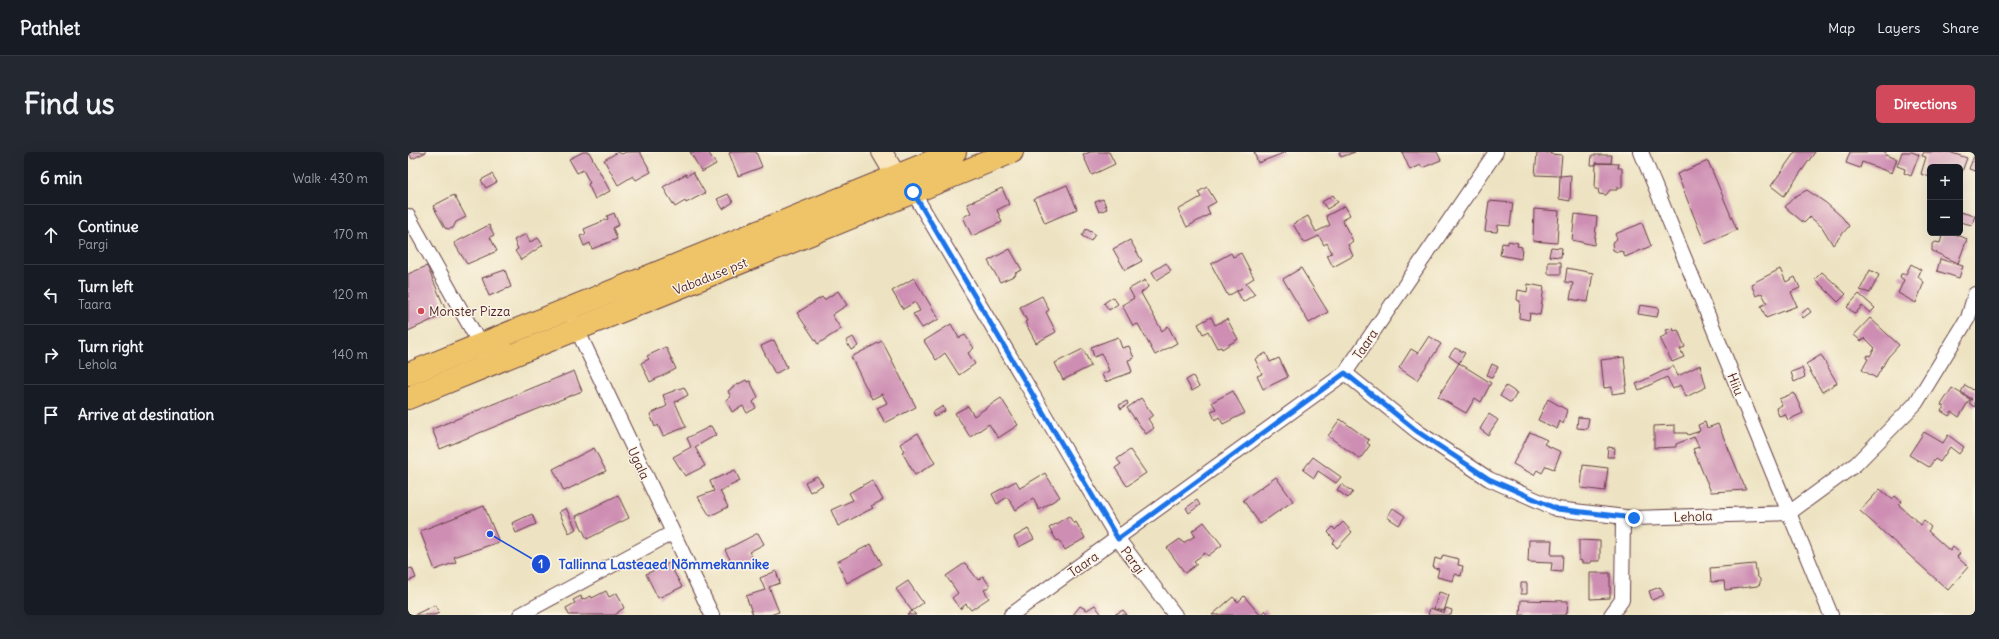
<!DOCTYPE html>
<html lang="en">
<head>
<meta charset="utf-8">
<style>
	:root { --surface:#171b24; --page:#242831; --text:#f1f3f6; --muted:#9ea1a6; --line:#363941; --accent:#d1495b }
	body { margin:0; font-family:Delius,sans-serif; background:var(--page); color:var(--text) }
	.controls { position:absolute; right:12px; top:12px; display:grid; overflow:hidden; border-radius:6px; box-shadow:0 4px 16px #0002 }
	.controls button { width:36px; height:36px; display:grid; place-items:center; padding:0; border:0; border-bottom:1px solid var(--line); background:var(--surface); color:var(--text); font:20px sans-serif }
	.stop { position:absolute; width:12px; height:12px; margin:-9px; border:3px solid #1a73e8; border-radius:50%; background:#fff }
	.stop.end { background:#1a73e8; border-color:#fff; box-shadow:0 1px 4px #0008 }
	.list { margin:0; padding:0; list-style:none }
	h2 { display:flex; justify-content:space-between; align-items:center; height:52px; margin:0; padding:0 16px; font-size:17px }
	h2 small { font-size:13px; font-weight:400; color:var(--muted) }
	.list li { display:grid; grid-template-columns:26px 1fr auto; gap:12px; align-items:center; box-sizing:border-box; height:60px; padding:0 16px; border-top:1px solid var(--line) }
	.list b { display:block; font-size:15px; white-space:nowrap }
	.list p { margin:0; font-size:13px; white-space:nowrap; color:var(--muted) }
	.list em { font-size:13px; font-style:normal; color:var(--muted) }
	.icon { flex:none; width:22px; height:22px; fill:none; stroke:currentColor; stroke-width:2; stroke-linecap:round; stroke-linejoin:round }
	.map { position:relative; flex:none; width:1567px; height:463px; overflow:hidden; border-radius:6px }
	header { display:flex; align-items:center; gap:24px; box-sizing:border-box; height:56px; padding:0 20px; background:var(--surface); border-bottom:1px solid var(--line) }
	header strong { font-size:19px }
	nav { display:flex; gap:22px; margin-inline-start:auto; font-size:14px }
	.intro { display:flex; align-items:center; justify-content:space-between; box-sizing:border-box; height:96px; padding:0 24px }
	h1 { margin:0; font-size:28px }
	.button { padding:10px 18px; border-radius:6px; background:var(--accent); color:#fff; font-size:14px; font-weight:700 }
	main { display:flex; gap:24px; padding:0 24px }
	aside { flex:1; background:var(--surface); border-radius:6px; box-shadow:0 4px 16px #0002 }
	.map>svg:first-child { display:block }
</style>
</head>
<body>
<header>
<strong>Pathlet</strong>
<nav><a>Map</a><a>Layers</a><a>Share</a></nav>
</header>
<div class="intro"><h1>Find us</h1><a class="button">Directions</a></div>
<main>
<aside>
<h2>6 min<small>Walk · 430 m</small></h2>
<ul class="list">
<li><svg class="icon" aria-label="ahead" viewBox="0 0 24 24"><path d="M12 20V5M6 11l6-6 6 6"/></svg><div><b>Continue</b><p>Pargi</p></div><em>170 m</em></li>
<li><svg class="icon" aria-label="left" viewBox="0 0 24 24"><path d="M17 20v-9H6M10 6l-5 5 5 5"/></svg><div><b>Turn left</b><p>Taara</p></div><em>120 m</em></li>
<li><svg class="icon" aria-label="right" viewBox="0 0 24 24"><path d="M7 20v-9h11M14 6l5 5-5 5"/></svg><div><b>Turn right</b><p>Lehola</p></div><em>140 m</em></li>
<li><svg class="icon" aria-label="arrive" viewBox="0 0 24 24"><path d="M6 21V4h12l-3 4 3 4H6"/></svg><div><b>Arrive at destination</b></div></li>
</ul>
</aside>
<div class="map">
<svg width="1567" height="463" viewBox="0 0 1567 463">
	<rect width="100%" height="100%" fill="#fcf5e5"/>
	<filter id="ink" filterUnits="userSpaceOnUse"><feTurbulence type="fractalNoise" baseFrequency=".025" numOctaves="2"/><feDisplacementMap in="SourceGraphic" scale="8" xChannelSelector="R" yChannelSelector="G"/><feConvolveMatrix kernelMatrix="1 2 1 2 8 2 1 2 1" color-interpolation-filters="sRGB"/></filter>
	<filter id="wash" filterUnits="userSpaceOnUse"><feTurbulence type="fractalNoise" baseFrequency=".012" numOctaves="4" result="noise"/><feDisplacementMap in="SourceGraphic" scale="16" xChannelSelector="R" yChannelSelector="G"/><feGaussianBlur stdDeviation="0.9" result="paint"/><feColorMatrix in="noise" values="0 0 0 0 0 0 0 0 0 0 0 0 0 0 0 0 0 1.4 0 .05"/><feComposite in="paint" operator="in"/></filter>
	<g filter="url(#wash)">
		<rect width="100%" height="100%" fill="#ede3c2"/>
		<g id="blocks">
			<path fill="#ce8eb3" d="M 1,0 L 18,0 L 4,7 Z
				M 175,0 L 181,0 L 202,39 L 187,47 L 180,32 L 182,31 L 175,18 L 169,21 L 161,7 Z
				M 210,0 L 214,2 L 218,0 L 232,0 L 243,20 L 228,28 L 225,24 L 210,33 L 196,8 Z
				M 282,0 L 300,0 L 308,12 L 294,20 Z
				M 324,0 L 348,0 L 354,15 L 330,24 L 321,1 Z
				M 682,0 L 701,0 L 707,12 L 684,23 L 675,3 Z
				M 846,0 L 878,0 L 850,11 Z
				M 931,0 L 947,0 L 933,5 Z
				M 994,0 L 1029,0 L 1033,8 L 1014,16 L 1013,13 L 1002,18 Z
				M 1143,0 L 1142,2 L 1154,3 L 1152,24 L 1163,23 L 1162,49 L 1151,47 L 1152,24 L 1127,23 L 1129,1 Z
				M 1387,0 L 1407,0 L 1376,44 L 1363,34 Z
				M 1442,0 L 1478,0 L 1477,3 L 1489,7 L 1484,21 L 1454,10 L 1452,16 L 1438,11 Z
				M 1494,0 L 1504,0 L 1511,3 L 1503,24 L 1496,21 L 1497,17 L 1489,14 Z
				M 1516,0 L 1541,0 L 1559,6 L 1552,25 L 1552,15 L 1522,15 L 1522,25 L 1513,22 L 1518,5 L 1514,4 Z
				M 1184,3 L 1204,3 L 1203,11 L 1188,11 L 1188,13 L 1183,13 Z
				M 1566,4 L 1567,4 L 1567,19 L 1561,17 Z
				M 1300,9 L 1329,78 L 1297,92 L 1269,22 Z
				M 1188,11 L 1211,12 L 1210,16 L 1214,16 L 1214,36 L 1209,36 L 1209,38 L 1202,38 L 1198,43 L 1191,42 L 1190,37 L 1187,37 Z
				M 285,20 L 297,41 L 278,51 L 277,49 L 267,55 L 255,35 L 278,22 L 279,24 Z
				M 84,22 L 89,30 L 78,36 L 73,28 Z
				M 659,33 L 669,57 L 637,71 L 626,47 Z
				M 799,35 L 808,50 L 799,55 L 802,62 L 779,75 L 770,58 L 793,45 L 790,40 Z
				M 594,36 L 601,52 L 589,58 L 594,70 L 564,84 L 555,65 L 563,61 L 559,52 Z
				M 1399,38 L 1418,51 L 1434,65 L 1441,74 L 1425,93 L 1414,75 L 1402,65 L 1396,71 L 1377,55 L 1386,45 Z
				M 320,42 L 325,50 L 315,57 L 309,47 Z
				M 46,43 L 58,65 L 48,70 L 45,76 L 41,77 L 37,76 L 25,54 Z
				M 925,43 L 930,50 L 919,57 L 914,50 Z
				M 695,47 L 699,57 L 691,60 L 687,50 Z
				M 1081,49 L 1105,51 L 1102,74 L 1090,73 L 1089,80 L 1077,79 Z
				M 937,54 L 942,63 L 934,68 L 945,89 L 940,93 L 945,104 L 925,115 L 919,103 L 924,101 L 919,91 L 916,93 L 911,84 L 896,91 L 885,72 L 900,64 L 908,80 L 922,73 L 918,64 Z
				M 1126,57 L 1151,59 L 1149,91 L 1125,89 Z
				M 1552,60 L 1567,64 L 1564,73 L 1552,70 Z
				M 206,61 L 211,73 L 205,76 L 209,87 L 184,97 L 182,91 L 176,94 L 172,84 L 178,82 L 176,77 L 200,67 L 199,64 Z
				M 1167,62 L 1189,65 L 1186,93 L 1164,88 Z
				M 1234,71 L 1243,94 L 1217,105 L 1214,99 L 1209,100 L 1205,98 L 1204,91 L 1209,87 L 1207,82 Z
				M 81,73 L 86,83 L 82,85 L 89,99 L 59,112 L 46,91 Z
				M 678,77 L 687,82 L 683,89 L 674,84 Z
				M 1535,81 L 1545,81 L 1559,87 L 1550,111 L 1524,99 L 1524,92 L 1528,90 L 1532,91 Z
				M 118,82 L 122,90 L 130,86 L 135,93 L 113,108 L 107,99 L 110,97 L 106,88 Z
				M 722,88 L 734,109 L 717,118 L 705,97 Z
				M 1100,89 L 1110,91 L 1109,94 L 1114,95 L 1113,107 L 1092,103 L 1094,91 L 1100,92 Z
				M 1143,95 L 1154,96 L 1153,105 L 1141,104 Z
				M 602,97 L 614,118 L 607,121 L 608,123 L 592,130 L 580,109 Z
				M 823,101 L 825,105 L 833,101 L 846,126 L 838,131 L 847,142 L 835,150 L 829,139 L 834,136 L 820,144 L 803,112 Z
				M 1532,107 L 1555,114 L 1551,126 L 1529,119 Z
				M 1140,110 L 1153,110 L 1153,122 L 1140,122 Z
				M 758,111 L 763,119 L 749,128 L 744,120 Z
				M 1503,112 L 1513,118 L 1510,125 L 1516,130 L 1508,151 L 1490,141 L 1496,128 L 1492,125 L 1493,122 L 1498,122 Z
				M 19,114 L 39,161 L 0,179 L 0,122 Z
				M 893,116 L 920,160 L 901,171 L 875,127 Z
				M 1159,116 L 1185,121 L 1180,150 L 1162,147 L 1165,131 L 1157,130 Z
				M 1372,117 L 1378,130 L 1387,125 L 1392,136 L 1383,140 L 1389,154 L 1358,166 L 1353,154 L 1359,151 L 1354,141 L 1348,144 L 1343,132 Z
				M 97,118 L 103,135 L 81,144 L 74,126 Z
				M 1462,118 L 1471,123 L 1462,141 L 1452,138 Z
				M 1414,120 L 1438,142 L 1430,150 L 1407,127 Z
				M 506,126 L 531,167 L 514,176 L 505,162 L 512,159 L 507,150 L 495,157 L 484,139 Z
				M 737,128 L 740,135 L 733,141 L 754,179 L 760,174 L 769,191 L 747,203 L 730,172 L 725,174 L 714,153 L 726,146 L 721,137 Z
				M 1120,132 L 1136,135 L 1132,163 L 1122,161 L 1121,168 L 1111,166 L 1112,149 L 1109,148 L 1110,138 L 1119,140 Z
				M 430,139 L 439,153 L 424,163 L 433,177 L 410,192 L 389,161 L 414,145 L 416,148 Z
				M 1451,142 L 1467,156 L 1462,161 L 1454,154 L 1447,162 L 1439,155 Z
				M 634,144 L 641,158 L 638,160 L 648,180 L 628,191 L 617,170 L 619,169 L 612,155 Z
				M 705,145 L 710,152 L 701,158 L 696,151 Z
				M 1232,153 L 1251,156 L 1249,165 L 1230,162 Z
				M 1400,156 L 1403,160 L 1395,166 L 1393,162 Z
				M 803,165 L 807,173 L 819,167 L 830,187 L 814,197 L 813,195 L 809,196 L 800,179 L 795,182 L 790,172 Z
				M 1462,166 L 1491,193 L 1480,205 L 1468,226 L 1454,218 L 1460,207 L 1458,206 L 1460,203 L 1462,204 L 1467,196 L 1457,186 L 1453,189 L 1446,183 Z
				M 543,172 L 551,186 L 557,183 L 566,196 L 560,201 L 567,212 L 551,223 L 537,201 L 528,208 L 516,189 Z
				M 1265,176 L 1266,179 L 1270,178 L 1277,195 L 1272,197 L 1276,205 L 1264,210 L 1252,186 L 1260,182 L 1258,178 Z
				M 1021,184 L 1033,192 L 1009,228 L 991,216 L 1003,197 L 1010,201 Z
				M 445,185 L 450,194 L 443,198 L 438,189 Z
				M 710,185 L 714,196 L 721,194 L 726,206 L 720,208 L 724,220 L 697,230 L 694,222 L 701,219 L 694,202 L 686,205 L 683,195 Z
				M 366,188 L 379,215 L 367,222 L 353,194 Z
				M 474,189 L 508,255 L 477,271 L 469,256 L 479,251 L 474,242 L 464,247 L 443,205 Z
				M 258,195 L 268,217 L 242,230 L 233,211 L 241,207 L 239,204 Z
				M 1047,196 L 1057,201 L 1051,211 L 1041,204 Z
				M 675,197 L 683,214 L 655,228 L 647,211 Z
				M 858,201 L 862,210 L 871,206 L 880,225 L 855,237 L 849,224 L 854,222 L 847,207 Z
				M 1413,203 L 1429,231 L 1414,240 L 1398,212 Z
				M 1216,205 L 1219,233 L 1217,233 L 1218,240 L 1204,242 L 1204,235 L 1196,236 L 1193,208 Z
				M 1051,211 L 1083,231 L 1073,250 L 1067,246 L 1058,261 L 1030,245 Z
				M 1084,212 L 1090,215 L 1084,226 L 1079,223 Z
				M 1292,213 L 1298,235 L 1278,245 L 1272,233 L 1265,237 L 1259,225 L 1231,238 L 1228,232 L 1265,214 L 1270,224 Z
				M 1394,216 L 1397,225 L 1386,230 L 1383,220 Z
				M 166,219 L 174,239 L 32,297 L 24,277 Z
				M 785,224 L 791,235 L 784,239 L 778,228 Z
				M 338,228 L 339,230 L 342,229 L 350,245 L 345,250 L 348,256 L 339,261 L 335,254 L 324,260 L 318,248 L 323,245 L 320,239 L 323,237 L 323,236 Z
				M 1557,233 L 1567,239 L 1567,255 L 1561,251 L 1564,247 L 1553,240 Z
				M 1098,234 L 1109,241 L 1103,251 L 1092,244 Z
				M 276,235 L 280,243 L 267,250 L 278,275 L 255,284 L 250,273 L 247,275 L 242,262 L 259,254 L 255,243 Z
				M 1544,236 L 1562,247 L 1551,265 L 1544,260 L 1541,264 L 1533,259 L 1536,255 L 1533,253 Z
				M 825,239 L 837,261 L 815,272 L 811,265 L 807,268 L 803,259 L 808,257 L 804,250 Z
				M 1386,241 L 1395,261 L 1380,268 L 1377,262 L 1371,264 L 1368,256 L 1374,253 L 1371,247 Z
				M 593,246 L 610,273 L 590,286 L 581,272 L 562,285 L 547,261 L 560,254 L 566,264 Z
				M 733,246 L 745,263 L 740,267 L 746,276 L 738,282 L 719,256 Z
				M 1140,247 L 1159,258 L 1155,272 L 1152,269 L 1149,277 L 1130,268 Z
				M 719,249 L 720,252 L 713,257 L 711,253 Z
				M 535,254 L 537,259 L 526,265 L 524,261 Z
				M 1081,262 L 1090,268 L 1080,283 L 1072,277 Z
				M 1170,265 L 1181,266 L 1179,277 L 1169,276 Z
				M 932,267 L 961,288 L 959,291 L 962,293 L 952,307 L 920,284 Z
				M 1297,270 L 1299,276 L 1310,272 L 1338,338 L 1303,340 L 1285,297 L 1291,295 L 1286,285 L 1268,292 L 1268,295 L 1246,296 L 1246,274 L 1267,273 L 1267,281 L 1279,281 L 1280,283 L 1292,279 L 1290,273 Z
				M 303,274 L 308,283 L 287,295 L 297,314 L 277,324 L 265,305 L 283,295 L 279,286 Z
				M 1122,280 L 1139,288 L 1136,292 L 1153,300 L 1146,317 L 1138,314 L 1134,321 L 1129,318 L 1126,323 L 1105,312 Z
				M 1516,280 L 1535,291 L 1540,283 L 1556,295 L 1551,302 L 1542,295 L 1532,310 L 1527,307 L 1521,315 L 1501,303 Z
				M 510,281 L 527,311 L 507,323 L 494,300 L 496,299 L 492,292 Z
				M 1200,295 L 1207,296 L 1206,305 L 1199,305 Z
				M 186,296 L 198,319 L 156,339 L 145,317 Z
				M 722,298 L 738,321 L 719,334 L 707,316 L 713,312 L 709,307 Z
				M 905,305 L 933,325 L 928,331 L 910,319 L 906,326 L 895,318 Z
				M 1175,313 L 1200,316 L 1197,339 L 1173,336 Z
				M 327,318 L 332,329 L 312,339 L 320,355 L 302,364 L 290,345 L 306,339 L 302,329 Z
				M 637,321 L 652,345 L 631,358 L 625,346 L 608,358 L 599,345 L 589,352 L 584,342 L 608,329 L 612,336 Z
				M 409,324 L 415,333 L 402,340 L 397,330 Z
				M 868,325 L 885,349 L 852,372 L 835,348 Z
				M 464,328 L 475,348 L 463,354 L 465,356 L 430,374 L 423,358 L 445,348 L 441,341 Z
				M 933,332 L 945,340 L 940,346 L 929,338 Z
				M 1472,337 L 1484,347 L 1487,344 L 1494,350 L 1491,353 L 1513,373 L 1516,369 L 1523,375 L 1520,379 L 1542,399 L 1545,395 L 1552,401 L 1549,405 L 1560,415 L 1540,438 L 1452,359 Z
				M 210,343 L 221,366 L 179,387 L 168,364 Z
				M 789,348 L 792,353 L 781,361 L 778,356 Z
				M 76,354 L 91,390 L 46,405 L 48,410 L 27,418 L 12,379 Z
				M 158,356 L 168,377 L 161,381 L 151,360 Z
				M 985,356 L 997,364 L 991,373 L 979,365 Z
				M 124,362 L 128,372 L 108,381 L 104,371 Z
				M 661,364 L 666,372 L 668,370 L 677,386 L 657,398 L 651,388 L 649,389 L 641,376 Z
				M 796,370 L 814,393 L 800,404 L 797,401 L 786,409 L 789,412 L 777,421 L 759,396 L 772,387 L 775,391 L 787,384 L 784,379 Z
				M 935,370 L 944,380 L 929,396 L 925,391 L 927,389 L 920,380 L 925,375 L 927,378 Z
				M 620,377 L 626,387 L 611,395 L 606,385 Z
				M 350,381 L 356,392 L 341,400 L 346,408 L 327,417 L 317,398 Z
				M 1121,388 L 1144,388 L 1143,403 L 1155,403 L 1154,420 L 1143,419 L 1144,411 L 1120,410 Z
				M 1171,388 L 1192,389 L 1192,409 L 1183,409 L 1183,411 L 1174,411 L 1174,409 L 1171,408 Z
				M 463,392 L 474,412 L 439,431 L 429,410 Z
				M 1035,403 L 1051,407 L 1050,413 L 1055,414 L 1053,424 L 1047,422 L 1045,429 L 1029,425 L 1031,417 L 1025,416 L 1027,406 L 1033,408 Z
				M 261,411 L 274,435 L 250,446 L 238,422 Z
				M 557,411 L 570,428 L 575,424 L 582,434 L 576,438 L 581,446 L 563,458 L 558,452 L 552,457 L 544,446 L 550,441 L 538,424 Z
				M 1347,412 L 1349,424 L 1352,427 L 1352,432 L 1349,434 L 1317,438 L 1316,429 L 1303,430 L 1302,416 Z
				M 4,416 L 8,426 L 0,429 L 0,417 Z
				M 368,419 L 372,431 L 361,435 L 371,460 L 362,463 L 345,463 L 338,444 L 357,438 L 352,426 Z
				M 1182,421 L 1202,421 L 1202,446 L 1182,447 Z
				M 500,429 L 515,451 L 504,459 L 508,463 L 499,463 L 504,459 L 488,437 Z
				M 1113,431 L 1119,431 L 1119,442 L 1113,442 Z
				M 1252,435 L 1256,443 L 1244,448 L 1241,439 Z
				M 198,439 L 201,445 L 209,441 L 216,456 L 210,460 L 210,461 L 207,463 L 161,463 L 158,456 L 167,451 L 165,448 L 173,444 L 174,448 L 183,444 L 184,446 Z
				M 1031,440 L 1041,443 L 1036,459 L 1026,457 Z
				M 836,444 L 852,463 L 857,458 L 861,463 L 804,463 L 825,445 L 830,450 Z
				M 1113,448 L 1160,449 L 1159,460 L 1158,463 L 1112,463 Z
				M 27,453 L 31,461 L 26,463 L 8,463 L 8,462 Z
				M 687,453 L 694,463 L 665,463 L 672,454 L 679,458 Z
				M 1022,456 L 1036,461 L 1038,456 L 1044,458 L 1043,463 L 1020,463 Z
				M 715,458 L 719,463 L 706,463 Z"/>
		</g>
	</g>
	<g filter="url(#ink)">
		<use href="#blocks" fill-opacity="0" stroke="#623c42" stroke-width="1"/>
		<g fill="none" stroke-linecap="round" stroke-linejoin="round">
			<g stroke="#623c42" stroke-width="16">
				<path id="street" d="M 1233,0 L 1423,463
					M 505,40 L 710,387 L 767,463
					M 0,64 L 67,183 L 74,201
					M 166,171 L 304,463
					M 937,221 L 1010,280 L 1081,327 L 1149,357 L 1226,366 L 1381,361 L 1448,312 L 1508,251 L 1560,166 L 1567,142
					M 112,463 L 264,381
					M 603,463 L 937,221 L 1088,0
					M 1203,463 L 1214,448 L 1215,365"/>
			</g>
			<g stroke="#623c42" stroke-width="22">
				<path id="secondary" d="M 474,0 L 488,24 L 500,35"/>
			</g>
			<g stroke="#623c42" stroke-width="24">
				<path id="highway" d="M 0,222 L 547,0
					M 0,246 L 604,0"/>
			</g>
			<use href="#street" stroke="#fff" stroke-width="14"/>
			<use href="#secondary" stroke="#f9e7c3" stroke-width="20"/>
			<use href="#highway" stroke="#efc469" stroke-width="22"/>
		</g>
	</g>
	<g fill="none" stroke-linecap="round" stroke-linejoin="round" filter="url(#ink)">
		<path stroke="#1a73e8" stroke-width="5" d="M 505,40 L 710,387 L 937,221 L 1010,280 L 1081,327 L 1149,357 L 1226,366"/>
	</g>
	<circle fill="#d1495b" stroke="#fcf5e5" stroke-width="1.5" cx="13" cy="159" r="4"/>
	<g text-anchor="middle" stroke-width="3" stroke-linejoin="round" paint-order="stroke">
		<g font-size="13" fill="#4a1f2b" stroke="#fcf5e5">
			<text transform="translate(302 124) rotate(-22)" y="5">Vabaduse pst</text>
			<text transform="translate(957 192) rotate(-56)" y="5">Taara</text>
			<text transform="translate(1328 232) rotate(68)" y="5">Hiiu</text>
			<text transform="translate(231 311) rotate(65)" y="5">Ugala</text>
			<text transform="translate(1285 364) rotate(-2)" y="5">Lehola</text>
			<text transform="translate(725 408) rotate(53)" y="5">Pargi</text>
			<text transform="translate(675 412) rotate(-35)" y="5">Taara</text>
		</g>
		<g font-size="13" fill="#4a1f2b" stroke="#fcf5e5" text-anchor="start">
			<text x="21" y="164">Monster Pizza</text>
		</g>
	</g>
	<path fill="none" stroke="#1d4ed8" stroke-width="1.5" d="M82 382L133 412"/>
	<g fill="#1d4ed8" stroke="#fcf5e5" stroke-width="1.5">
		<circle cx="82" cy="382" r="4"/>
		<circle cx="133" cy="412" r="10"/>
	</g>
	<g font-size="12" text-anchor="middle" font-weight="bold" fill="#fff">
		<text x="133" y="416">1</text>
	</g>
	<g font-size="14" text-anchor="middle" font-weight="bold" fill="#1d4ed8" stroke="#fcf5e5" stroke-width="3" stroke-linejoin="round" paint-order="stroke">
		<text x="256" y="417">Tallinna Lasteaed Nõmmekannike</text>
	</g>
</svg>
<div class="controls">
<button>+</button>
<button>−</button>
</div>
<div class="stop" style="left:505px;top:40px"></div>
<div class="stop end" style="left:1226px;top:366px"></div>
</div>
</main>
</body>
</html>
